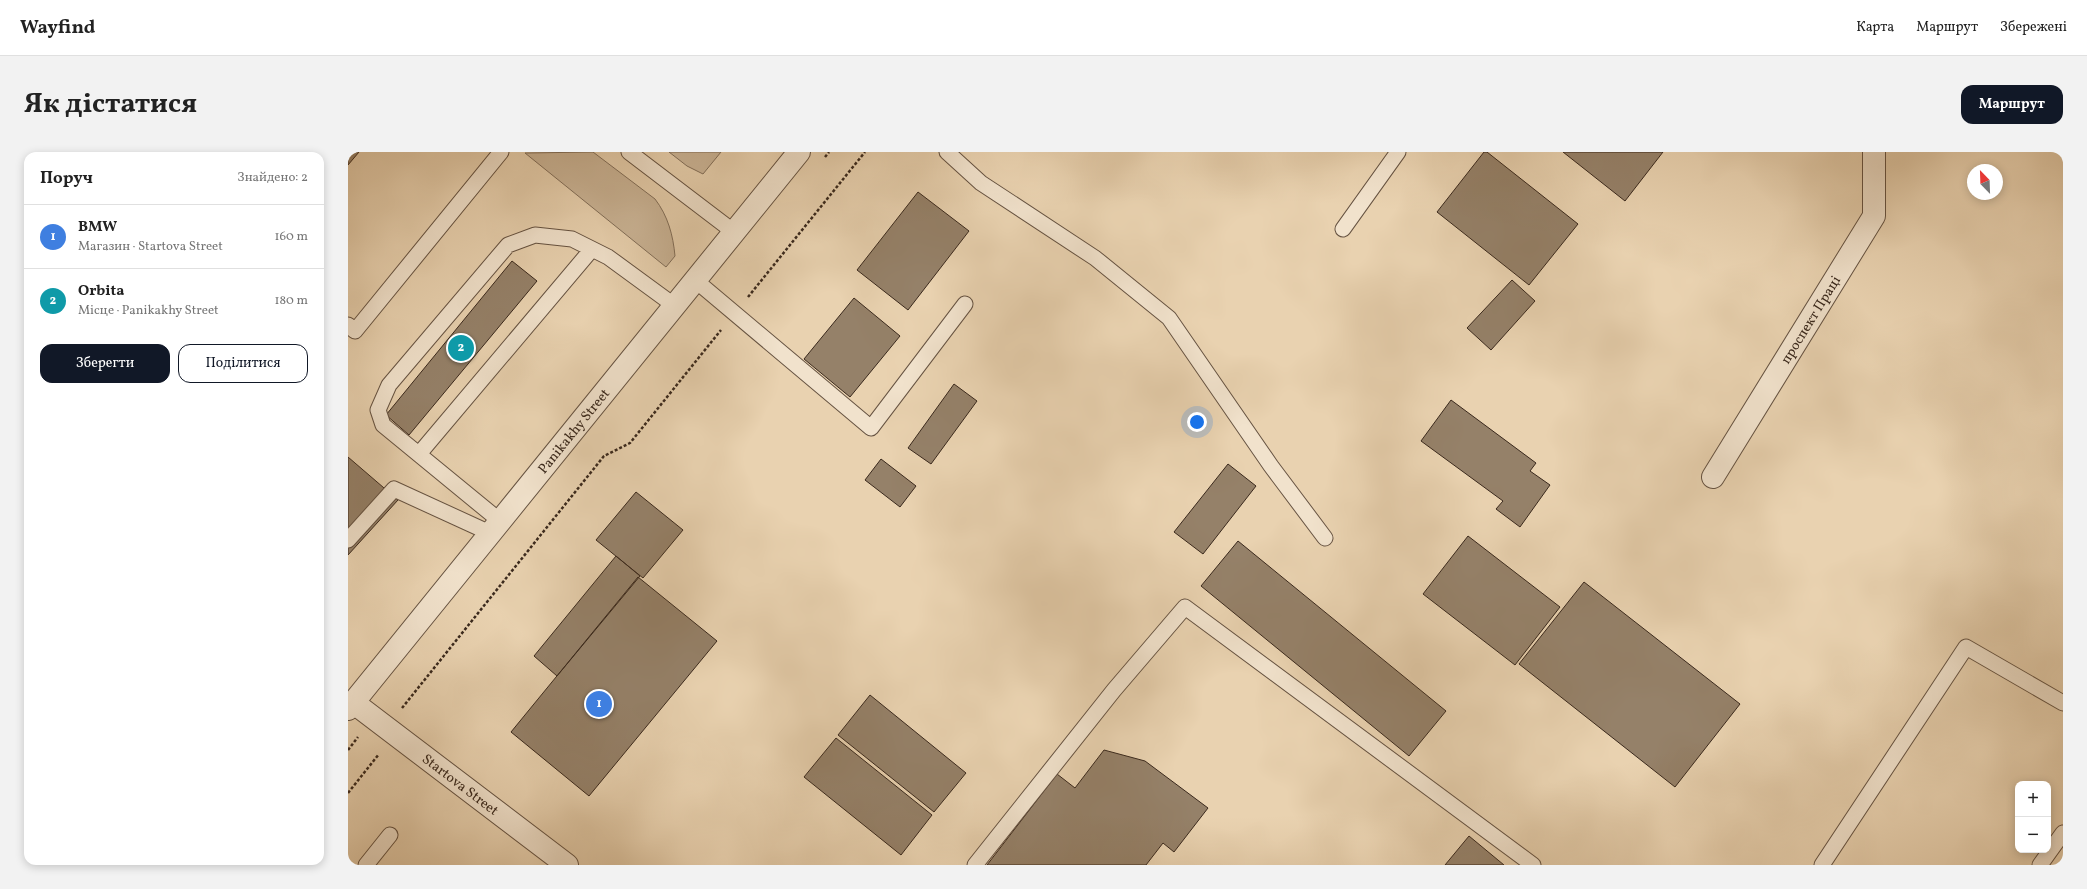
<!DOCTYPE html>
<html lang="uk">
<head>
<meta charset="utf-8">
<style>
	:root { --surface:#fff; --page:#f2f2f2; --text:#222; --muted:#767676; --line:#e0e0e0; --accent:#111827 }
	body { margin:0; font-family:Vollkorn,serif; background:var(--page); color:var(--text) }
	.controls { position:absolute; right:12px; bottom:12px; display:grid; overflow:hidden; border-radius:8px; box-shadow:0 2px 10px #0003 }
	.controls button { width:36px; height:36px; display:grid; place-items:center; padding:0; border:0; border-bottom:1px solid var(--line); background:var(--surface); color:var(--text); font:20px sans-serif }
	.compass { position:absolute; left:1619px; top:12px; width:36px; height:36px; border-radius:50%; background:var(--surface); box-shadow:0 2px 10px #0003; rotate:337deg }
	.you { position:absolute; left:849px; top:270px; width:14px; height:14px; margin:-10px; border:3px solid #fff; border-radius:50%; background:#1a73e8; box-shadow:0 0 0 6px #1a73e833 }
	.badge { display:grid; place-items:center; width:26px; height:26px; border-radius:50%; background:var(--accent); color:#fff; font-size:13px; font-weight:700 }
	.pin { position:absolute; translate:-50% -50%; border:2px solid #fff; box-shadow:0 1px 4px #0006 }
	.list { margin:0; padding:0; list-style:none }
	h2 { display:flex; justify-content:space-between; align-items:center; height:52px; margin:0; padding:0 16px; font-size:17px }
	h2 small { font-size:13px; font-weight:400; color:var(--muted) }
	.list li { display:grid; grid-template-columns:26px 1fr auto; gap:12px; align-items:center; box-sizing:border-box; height:64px; padding:0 16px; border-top:1px solid var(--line) }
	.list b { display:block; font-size:15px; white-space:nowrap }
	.list p { margin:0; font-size:13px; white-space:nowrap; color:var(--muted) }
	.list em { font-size:13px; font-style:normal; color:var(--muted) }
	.actions { display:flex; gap:8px; padding:12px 16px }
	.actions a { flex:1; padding:9px 0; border:1px solid var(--accent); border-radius:12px; text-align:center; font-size:14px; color:var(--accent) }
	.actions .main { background:var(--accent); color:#fff }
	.map { position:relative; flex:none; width:1715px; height:713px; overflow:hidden; border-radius:12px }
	header { display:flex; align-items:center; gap:24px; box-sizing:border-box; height:56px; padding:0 20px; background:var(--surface); border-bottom:1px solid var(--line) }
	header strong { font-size:19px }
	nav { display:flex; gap:22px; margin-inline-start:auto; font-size:14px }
	.intro { display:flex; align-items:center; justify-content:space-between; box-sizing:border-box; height:96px; padding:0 24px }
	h1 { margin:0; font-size:28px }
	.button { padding:10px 18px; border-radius:12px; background:var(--accent); color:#fff; font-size:14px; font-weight:700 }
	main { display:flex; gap:24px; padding:0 24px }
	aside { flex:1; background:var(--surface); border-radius:12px; box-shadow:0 2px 10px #0003 }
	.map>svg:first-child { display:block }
</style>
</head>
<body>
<header>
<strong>Wayfind</strong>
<nav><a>Карта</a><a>Маршрут</a><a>Збережені</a></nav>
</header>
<div class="intro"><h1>Як дістатися</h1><a class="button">Маршрут</a></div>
<main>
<aside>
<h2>Поруч<small>Знайдено: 2</small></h2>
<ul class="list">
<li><span class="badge" style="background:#3f7fe0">1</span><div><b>BMW</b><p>Магазин · Startova Street</p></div><em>160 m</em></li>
<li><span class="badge" style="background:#0f9aa8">2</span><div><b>Orbita</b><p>Місце · Panikakhy Street</p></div><em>180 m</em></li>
</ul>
<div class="actions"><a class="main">Зберегти</a><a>Поділитися</a></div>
</aside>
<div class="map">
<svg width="1715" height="713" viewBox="0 0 1715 713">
	<rect width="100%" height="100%" fill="#e9d2b0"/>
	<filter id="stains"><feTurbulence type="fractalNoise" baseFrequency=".005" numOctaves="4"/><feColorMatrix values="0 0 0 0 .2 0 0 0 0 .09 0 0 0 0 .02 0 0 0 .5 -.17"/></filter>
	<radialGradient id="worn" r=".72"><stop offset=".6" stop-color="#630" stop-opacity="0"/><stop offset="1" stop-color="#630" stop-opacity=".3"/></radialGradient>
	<path fill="#cbb597" stroke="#826f5a" d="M 245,0 L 307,47 C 320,64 325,83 327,104 L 318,115 L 177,1 Z
		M 321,0 L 373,0 L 355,22 L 339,14 Z"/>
	<path fill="#958169" stroke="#3a291d" d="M 0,0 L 11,0 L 0,13 Z
		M 1136,0 L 1139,0 L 1230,72 L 1181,133 L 1089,60 Z
		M 1215,0 L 1315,0 L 1277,49 Z
		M 570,40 L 621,79 L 560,158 L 509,118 Z
		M 164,109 L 189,129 L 61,283 L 38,263 Z
		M 1164,128 L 1187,149 L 1143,198 L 1119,176 Z
		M 506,146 L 552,184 L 502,245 L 456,207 Z
		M 606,232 L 629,249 L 583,312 L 560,296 Z
		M 1103,248 L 1188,311 L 1182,319 L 1202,333 L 1172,375 L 1148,357 L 1155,349 L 1073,289 Z
		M 0,305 L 50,348 L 0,403 Z
		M 533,307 L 568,334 L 552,355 L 517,328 Z
		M 880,312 L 908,334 L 855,402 L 826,380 Z
		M 288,340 L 335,378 L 295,426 L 248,388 Z
		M 1120,384 L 1212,455 L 1167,513 L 1075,442 Z
		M 890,389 L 1098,559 L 1061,604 L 853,434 Z
		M 268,404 L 292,424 L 209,524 L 186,504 Z
		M 290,425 L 369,489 L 241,644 L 163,580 Z
		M 1236,430 L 1392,552 L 1327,635 L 1171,512 Z
		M 522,543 L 618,621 L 586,660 L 490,583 Z
		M 488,586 L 584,663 L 553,703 L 456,625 Z
		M 756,598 L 797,609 L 860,656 L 826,700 L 815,691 L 798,713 L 639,713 L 709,622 L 727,636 Z
		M 1121,684 L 1156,713 L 1097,713 Z"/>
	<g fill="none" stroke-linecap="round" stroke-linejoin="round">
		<g stroke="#665342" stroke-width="17">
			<path id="service" d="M 281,0 L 386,80
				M 599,0 L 633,31 L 747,106 L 821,166 L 923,314 L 977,386
				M 995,77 L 1050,0
				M 347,128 L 523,276 L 617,152
				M 0,173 L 7,179 L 153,0
				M 71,302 L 244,97
				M 152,369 L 35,273 L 30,258 L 41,233 L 160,93 L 187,83 L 224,87 L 260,105 L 327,154
				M 0,388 L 46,337 L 142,381
				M 18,713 L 42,683
				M 627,713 L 766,538 L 837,455 L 1185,713
				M 1474,713 L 1618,495 L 1715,551
				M 1692,713 L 1715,681"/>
		</g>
		<g stroke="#665342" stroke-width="24">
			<g id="minor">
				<path id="s1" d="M 1365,325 L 1526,64 L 1526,0"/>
				<path id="s2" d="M 6,551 L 219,713"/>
			</g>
		</g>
		<g stroke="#665342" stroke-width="24">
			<g id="tertiary">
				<path id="s3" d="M 0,557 L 451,0"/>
			</g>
		</g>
		<path stroke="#3a291d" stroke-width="2.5" stroke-dasharray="3 2" stroke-linecap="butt" d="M 477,5 L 481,0
			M 400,145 L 517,0
			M 54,556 L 256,304 L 282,291 L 373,178
			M 0,598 L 10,585
			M 0,641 L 31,602"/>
		<use href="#service" stroke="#f1e2cc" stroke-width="15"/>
		<use href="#minor" stroke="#f1e2cc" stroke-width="22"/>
		<use href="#tertiary" stroke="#f1e2cc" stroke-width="22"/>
	</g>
	<g text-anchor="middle" stroke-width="4" stroke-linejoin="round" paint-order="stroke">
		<g font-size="14" fill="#3a291d" stroke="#f1e2cc">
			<text dy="5" stroke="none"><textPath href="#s1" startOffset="185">проспект Праці</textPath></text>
			<text dy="5" stroke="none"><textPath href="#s3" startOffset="358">Panikakhy Street</textPath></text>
			<text dy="5" stroke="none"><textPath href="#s2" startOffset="134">Startova Street</textPath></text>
		</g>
	</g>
	<rect width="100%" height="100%" filter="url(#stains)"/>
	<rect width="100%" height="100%" fill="url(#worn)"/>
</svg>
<div class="controls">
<button>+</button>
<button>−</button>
</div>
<svg class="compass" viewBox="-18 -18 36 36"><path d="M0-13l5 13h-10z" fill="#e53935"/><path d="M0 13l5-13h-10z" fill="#767676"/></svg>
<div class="you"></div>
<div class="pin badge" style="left:251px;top:552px;background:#3f7fe0">1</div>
<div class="pin badge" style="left:113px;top:196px;background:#0f9aa8">2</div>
</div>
</main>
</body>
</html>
